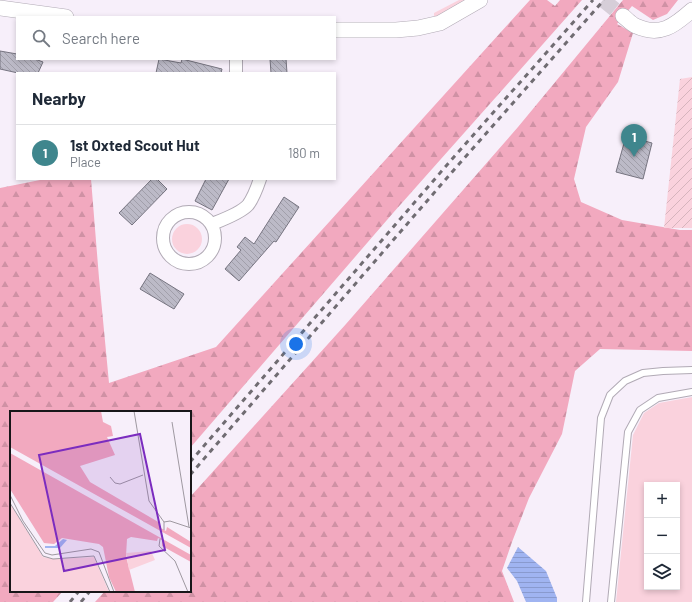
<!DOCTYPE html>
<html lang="en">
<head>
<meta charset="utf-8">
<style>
	:root { --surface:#fff; --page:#f6f6f7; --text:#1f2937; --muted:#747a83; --line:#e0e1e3; --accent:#3f868d }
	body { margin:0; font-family:Barlow,sans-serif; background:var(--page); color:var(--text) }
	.controls { position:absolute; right:12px; bottom:12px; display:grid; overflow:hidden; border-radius:0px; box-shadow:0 2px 6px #0003 }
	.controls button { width:36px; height:36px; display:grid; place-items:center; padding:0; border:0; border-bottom:1px solid var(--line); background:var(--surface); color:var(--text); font:20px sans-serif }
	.you { position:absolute; left:296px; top:344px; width:14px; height:14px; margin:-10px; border:3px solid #fff; border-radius:50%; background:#1a73e8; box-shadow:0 0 0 6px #1a73e833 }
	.badge { display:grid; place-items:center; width:26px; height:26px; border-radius:50%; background:var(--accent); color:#fff; font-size:13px; font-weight:700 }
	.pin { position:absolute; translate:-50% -33px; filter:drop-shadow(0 1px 2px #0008) }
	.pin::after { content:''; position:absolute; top:21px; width:14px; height:12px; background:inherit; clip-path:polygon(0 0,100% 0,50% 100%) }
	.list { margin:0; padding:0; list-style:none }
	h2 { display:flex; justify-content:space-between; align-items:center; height:52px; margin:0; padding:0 16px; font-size:17px }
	h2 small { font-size:13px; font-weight:400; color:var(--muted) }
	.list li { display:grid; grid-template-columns:26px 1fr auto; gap:12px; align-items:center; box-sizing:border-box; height:56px; padding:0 16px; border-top:1px solid var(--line) }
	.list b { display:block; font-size:15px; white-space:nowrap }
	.list p { margin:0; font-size:13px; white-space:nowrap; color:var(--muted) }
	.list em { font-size:13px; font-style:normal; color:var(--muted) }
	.icon { flex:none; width:22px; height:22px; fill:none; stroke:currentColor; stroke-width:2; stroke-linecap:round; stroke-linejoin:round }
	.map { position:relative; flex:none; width:692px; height:602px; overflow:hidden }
	.search { position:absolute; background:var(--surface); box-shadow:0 2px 6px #0003; left:16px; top:16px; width:320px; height:44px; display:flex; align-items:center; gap:10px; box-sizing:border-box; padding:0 14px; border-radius:0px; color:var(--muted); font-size:15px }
	.panel { position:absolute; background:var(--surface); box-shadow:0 2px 6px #0003; left:16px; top:72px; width:320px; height:108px; border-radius:0px }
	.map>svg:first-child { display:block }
</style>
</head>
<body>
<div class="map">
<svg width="692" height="602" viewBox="0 0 692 602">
	<defs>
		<pattern id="forest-firs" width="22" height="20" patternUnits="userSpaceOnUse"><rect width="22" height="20" fill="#f2a9bf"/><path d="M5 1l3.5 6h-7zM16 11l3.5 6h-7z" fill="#cf91a4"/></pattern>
		<pattern id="garden-furrows" width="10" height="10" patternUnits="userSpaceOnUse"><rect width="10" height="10" fill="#fad2dd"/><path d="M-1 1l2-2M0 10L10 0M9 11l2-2" fill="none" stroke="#d6b4bd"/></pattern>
		<pattern id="water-rules" width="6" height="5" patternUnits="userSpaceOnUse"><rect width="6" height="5" fill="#a0b4f1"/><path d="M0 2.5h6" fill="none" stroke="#899ace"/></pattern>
		<pattern id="building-back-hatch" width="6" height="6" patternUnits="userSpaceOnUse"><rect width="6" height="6" fill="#bcbac7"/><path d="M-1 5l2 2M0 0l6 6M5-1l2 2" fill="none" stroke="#a19faa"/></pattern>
	</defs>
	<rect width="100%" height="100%" fill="#f7effa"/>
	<path fill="#fad2dd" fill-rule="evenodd" d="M 459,0 L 469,0 L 436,18 L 434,17 L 434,13 Z
		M172 239a15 15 0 1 1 30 0a15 15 0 1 1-30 0Z
		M 692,397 L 692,602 L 616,602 L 633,435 L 644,413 L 659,403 ZM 647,485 L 677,485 L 677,587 L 647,587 Z"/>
	<path fill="url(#forest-firs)" d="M 530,0 L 547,0 L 555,6 L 560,0 L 582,0 L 393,213 L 190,448 L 190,412 L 11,412 L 11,591 L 63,591 L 53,602 L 0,602 L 0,188 L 45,179 L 91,179 L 99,278 L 109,383 L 216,347 Z
		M 623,0 L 678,0 L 667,14 L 653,20 L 632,6 L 617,24 L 633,33 L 618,82 L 586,127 L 574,179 L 581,202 L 622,220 L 680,230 L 692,230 L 692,351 L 600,349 L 575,371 L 562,434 L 529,498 L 512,542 L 502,571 L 514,602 L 95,602 L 105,591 L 190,591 L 190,497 L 346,324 L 518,127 Z"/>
	<path fill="url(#garden-furrows)" d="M 692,77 L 692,228 L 664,228 L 680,79 Z"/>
	<path fill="url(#water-rules)" d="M 518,547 L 546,571 L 557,598 L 557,602 L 526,602 L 517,581 L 507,568 Z"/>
	<path fill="url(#building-back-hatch)" stroke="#767480" d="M 0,51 L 17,54 L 17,59 L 35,59 L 43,62 L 38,73 L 18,73 L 0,69 Z
		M 159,59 L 181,63 L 182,59 L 222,69 L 221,73 L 156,73 Z
		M 270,59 L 286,59 L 287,73 L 271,73 Z
		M 626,136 L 652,143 L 643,179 L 616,172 Z
		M 152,179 L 157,179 L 167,189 L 132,225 L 119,213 Z
		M 206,179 L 229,179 L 212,210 L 195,201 Z
		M 284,197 L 299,207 L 276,242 L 274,241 L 239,281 L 225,269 L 241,250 L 237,247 L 245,237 L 254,244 Z
		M 150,273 L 184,294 L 174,309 L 140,289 Z"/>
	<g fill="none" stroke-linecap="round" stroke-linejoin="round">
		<path stroke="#d6ced8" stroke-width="15" stroke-dasharray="15 8" stroke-linecap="butt" d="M 603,0 L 623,16"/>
		<g stroke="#b1aab5" stroke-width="8">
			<path id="service" d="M 586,602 L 601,418 L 610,395 L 625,381 L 643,373 L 663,371 L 692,370
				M 611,602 L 628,432 L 640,410 L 658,398 L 692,392"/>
		</g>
		<g stroke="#b1aab5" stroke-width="14">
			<path id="minor" d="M 236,59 L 236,73
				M163 238a26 26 0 1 1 52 0a26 26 0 1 1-52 0Z
				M 212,224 C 222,220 241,213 248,205 C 254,197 257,188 260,179"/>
		</g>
		<g stroke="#b1aab5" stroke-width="16">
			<path id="tertiary" d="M 0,8 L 66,17
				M 623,16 C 627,19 631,24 636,26 C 660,37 674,26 692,10
				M 335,30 L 396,30 L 418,28 L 440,23 L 480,0"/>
		</g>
		<use href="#service" stroke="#fff" stroke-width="6"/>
		<use href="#minor" stroke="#fff" stroke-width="12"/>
		<use href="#tertiary" stroke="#fff" stroke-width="15"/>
		<path stroke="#706c72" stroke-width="3" stroke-dasharray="5 5" stroke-linecap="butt" d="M 190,462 L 453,158 L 593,0
			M 190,475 L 459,164 L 604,0
			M 70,602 L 79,591
			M 81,602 L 90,591"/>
	</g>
	<g transform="translate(10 411)">
		<rect width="181" height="181" fill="#f7effa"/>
		<path d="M 0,92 L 33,146 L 44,148 L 84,146 L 99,181 L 0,181 Z" fill="#fad2dd"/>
		<path d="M 0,0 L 91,0 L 93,11 L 101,15 L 103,25 L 97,26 L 105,44 L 70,55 L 80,71 L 150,112 L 149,116 L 156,120 L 157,116 L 181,131 L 181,137 L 0,36 ZM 0,42 L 181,144 L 181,151 L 152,135 L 152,129 L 148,127 L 147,130 L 121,126 L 117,128 L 116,145 L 125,181 L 106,181 L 99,166 L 93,136 L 89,133 L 52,127 L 44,133 L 34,132 L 0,78 Z" fill="#f2a9bf"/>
		<path d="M 141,140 L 145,149 L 119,159 L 116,142 Z" fill="#fad2dd"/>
		<path d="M 53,128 L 57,129 L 50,137 L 35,137 L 35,135 L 45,135 Z" fill="#a0b4f1"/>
		<path fill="none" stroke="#9e98a0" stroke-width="1" d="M 124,0 L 139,90 L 154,111 L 154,119M 162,11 L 179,116M 100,66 L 105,72 L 110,73 L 133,64M 0,84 L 13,110 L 35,142 L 42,144 L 81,138 L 89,141 L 104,181M 0,92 L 33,145 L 43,148 L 84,145 L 100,181M 154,111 L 160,110 L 181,117M 150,128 L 149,135 L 165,150 L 178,181"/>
		<path fill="#7b2cbf" fill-opacity="0.15" stroke="#7b2cbf" stroke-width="2" d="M 130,23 L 155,139 L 54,160 L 29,44 Z"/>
		<rect width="181" height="181" fill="none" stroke="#181619" stroke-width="2"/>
	</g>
</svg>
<div class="controls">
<button>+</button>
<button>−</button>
<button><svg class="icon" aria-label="layers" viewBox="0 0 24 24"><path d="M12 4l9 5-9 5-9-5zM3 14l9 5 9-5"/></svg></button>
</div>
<div class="you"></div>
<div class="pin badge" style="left:634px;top:157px">1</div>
<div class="search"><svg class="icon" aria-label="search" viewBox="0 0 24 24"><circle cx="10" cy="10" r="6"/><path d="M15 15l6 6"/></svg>Search here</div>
<section class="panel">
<h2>Nearby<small></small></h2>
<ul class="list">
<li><span class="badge">1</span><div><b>1st Oxted Scout Hut</b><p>Place</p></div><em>180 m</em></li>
</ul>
</section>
</div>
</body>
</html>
